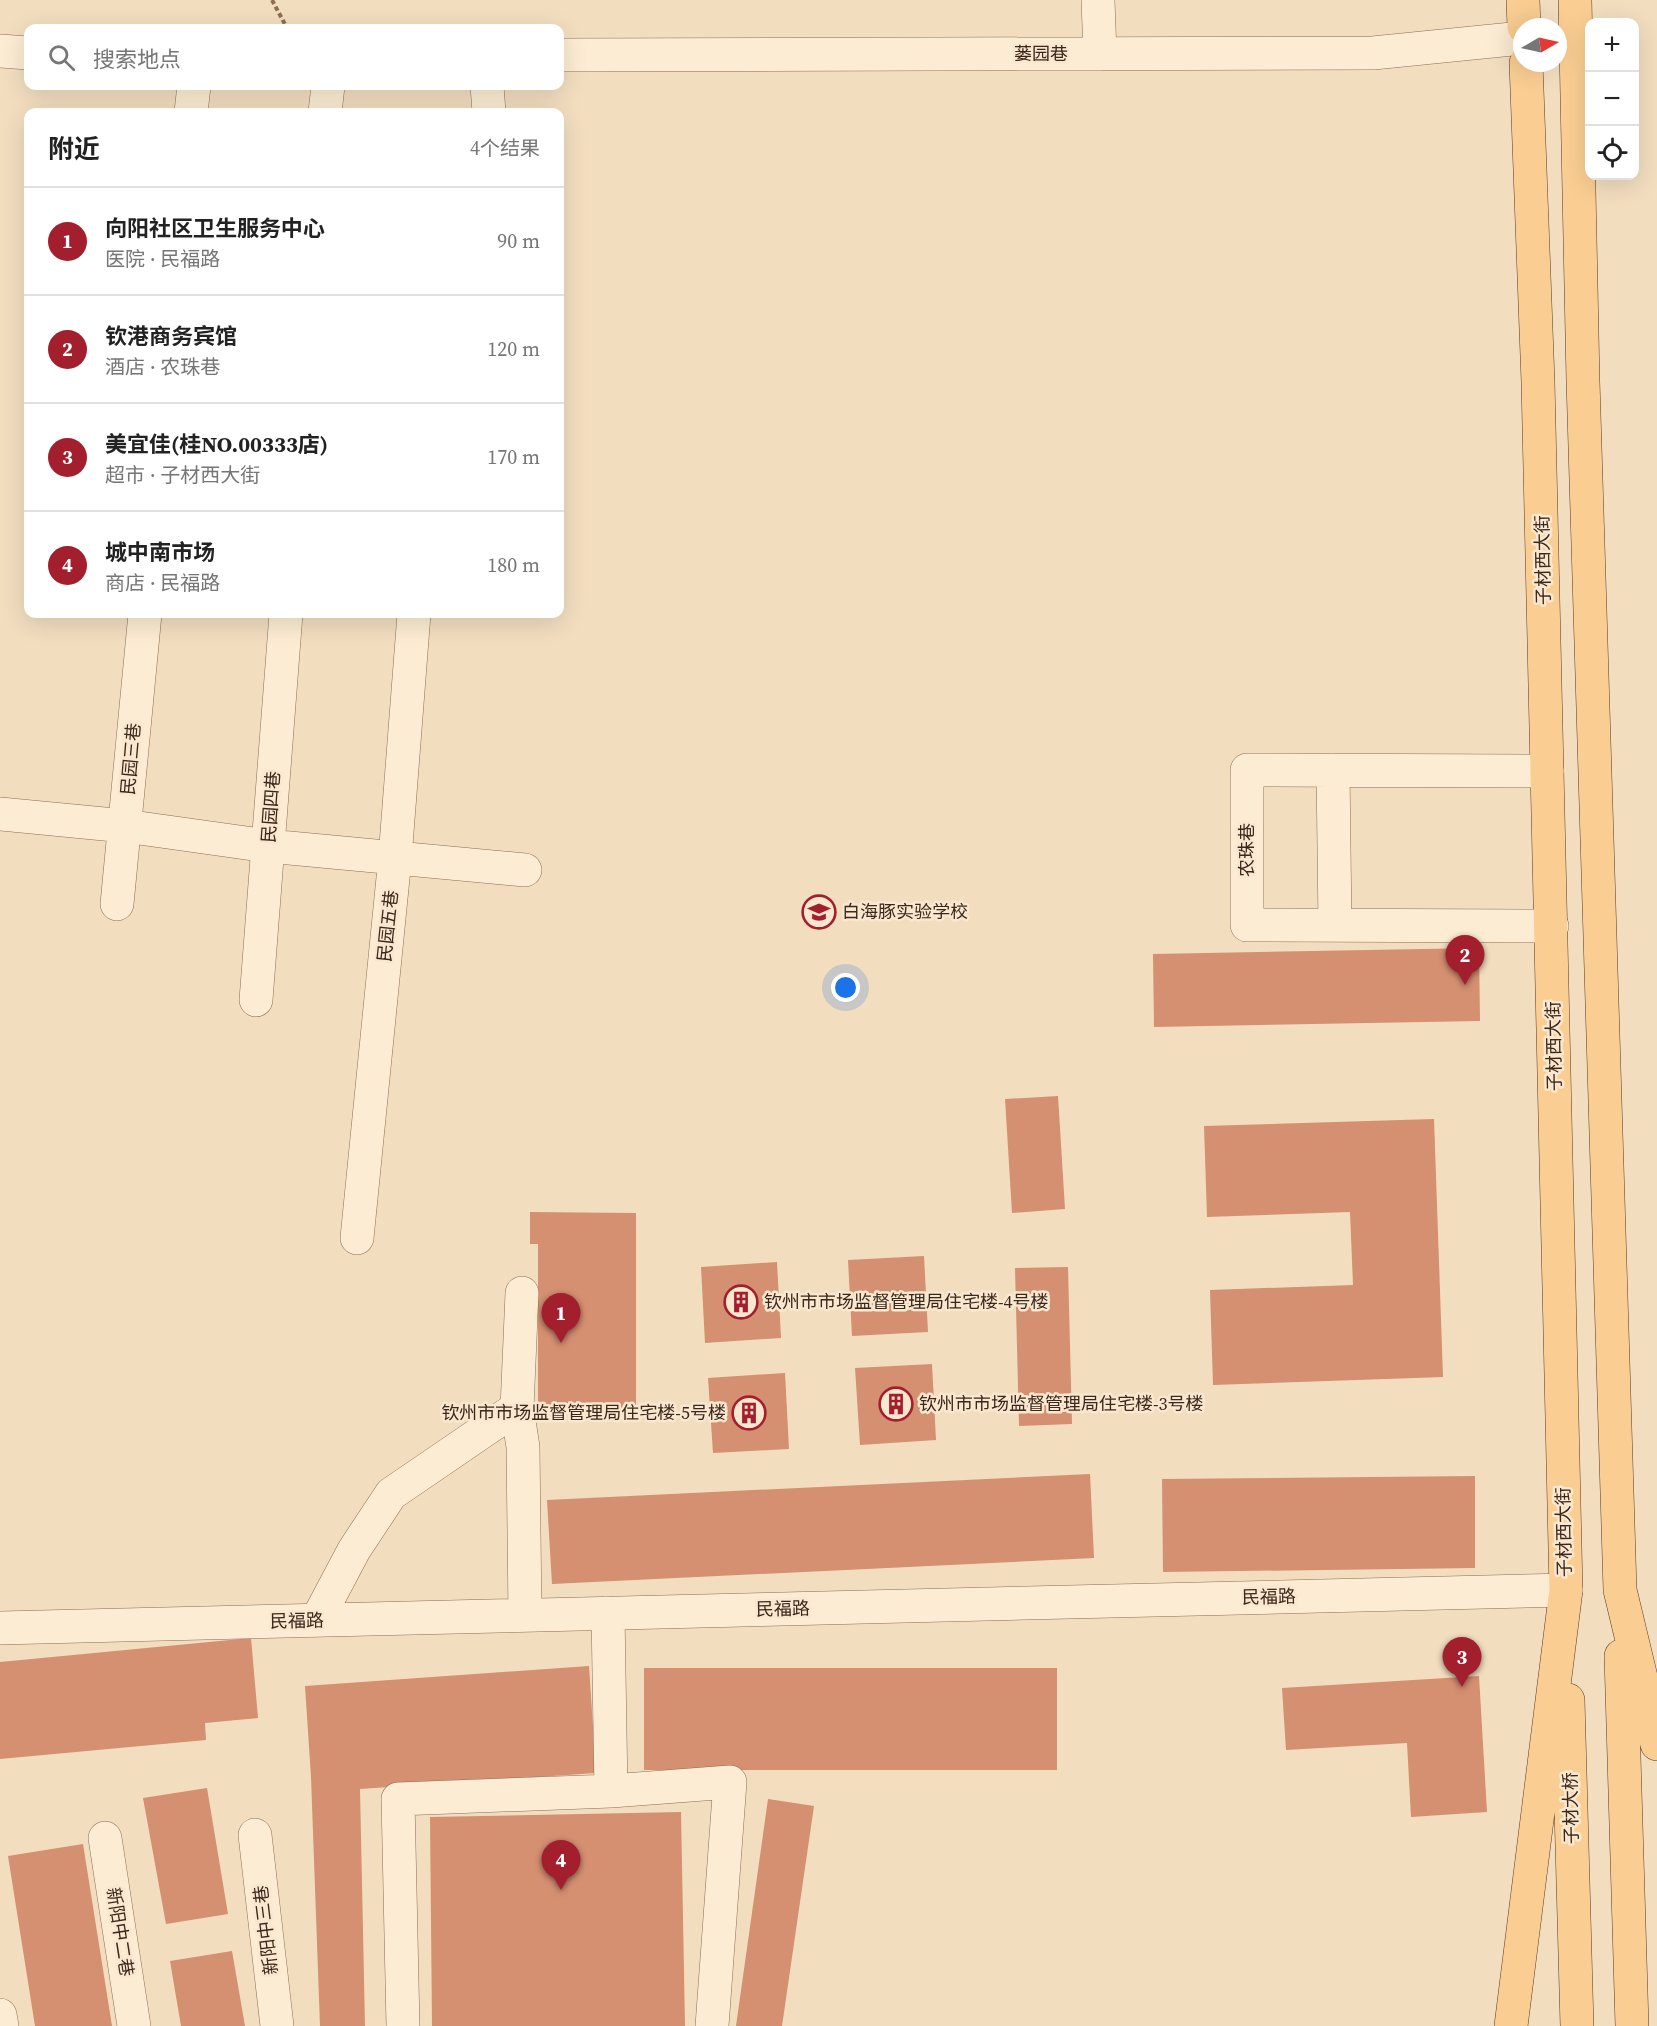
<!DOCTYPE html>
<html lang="zh">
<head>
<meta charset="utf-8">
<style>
	:root { --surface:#fff; --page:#f2f2f2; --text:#222; --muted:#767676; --line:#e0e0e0; --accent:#a31f2e }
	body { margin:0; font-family:"Source Serif 4","Noto Sans SC",serif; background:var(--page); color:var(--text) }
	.controls { position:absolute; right:18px; top:18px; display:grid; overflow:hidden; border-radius:12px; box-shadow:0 6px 24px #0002 }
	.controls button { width:54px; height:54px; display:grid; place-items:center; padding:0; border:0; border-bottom:2px solid var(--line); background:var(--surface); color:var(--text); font:30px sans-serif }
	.compass { position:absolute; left:1513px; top:18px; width:54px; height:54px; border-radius:50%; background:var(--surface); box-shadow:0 6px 24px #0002; rotate:81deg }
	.you { position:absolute; left:846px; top:988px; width:21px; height:21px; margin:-15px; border:4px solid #fff; border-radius:50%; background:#1a73e8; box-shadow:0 0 0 9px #1a73e833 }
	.badge { display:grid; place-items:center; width:39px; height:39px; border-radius:50%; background:var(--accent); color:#fff; font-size:20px; font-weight:700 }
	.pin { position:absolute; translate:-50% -50px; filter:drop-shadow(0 2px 3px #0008) }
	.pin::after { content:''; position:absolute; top:32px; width:21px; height:18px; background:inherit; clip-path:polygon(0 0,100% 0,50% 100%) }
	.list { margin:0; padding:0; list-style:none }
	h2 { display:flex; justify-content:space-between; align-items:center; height:78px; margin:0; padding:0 24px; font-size:26px }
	h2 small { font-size:20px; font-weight:400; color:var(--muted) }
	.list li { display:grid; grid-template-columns:39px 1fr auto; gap:18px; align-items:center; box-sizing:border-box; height:108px; padding:0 24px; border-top:2px solid var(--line) }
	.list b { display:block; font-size:22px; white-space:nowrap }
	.list p { margin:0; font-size:20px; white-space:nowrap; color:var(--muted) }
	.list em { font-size:20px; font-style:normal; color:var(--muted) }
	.icon { flex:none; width:33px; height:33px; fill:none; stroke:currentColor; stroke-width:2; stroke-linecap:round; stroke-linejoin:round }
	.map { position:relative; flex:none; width:1657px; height:2026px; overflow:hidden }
	.search { position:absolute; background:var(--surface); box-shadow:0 6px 24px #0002; left:24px; top:24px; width:540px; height:66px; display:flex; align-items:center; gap:15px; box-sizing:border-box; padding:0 21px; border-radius:12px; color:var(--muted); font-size:22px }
	.panel { position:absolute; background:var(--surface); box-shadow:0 6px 24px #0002; left:24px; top:108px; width:540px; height:510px; border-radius:12px }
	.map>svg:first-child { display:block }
</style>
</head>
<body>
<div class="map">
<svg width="1657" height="2026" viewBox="0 0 1657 2026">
	<rect width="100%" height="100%" fill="#f2ddbf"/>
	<path fill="#d58f71" d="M 1479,948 L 1480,1021 L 1154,1027 L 1153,954 Z
		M 1058,1096 L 1065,1209 L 1012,1213 L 1005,1099 Z
		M 1434,1119 L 1443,1377 L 1213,1385 L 1210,1290 L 1353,1285 L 1350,1212 L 1207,1217 L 1204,1126 Z
		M 530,1212 L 636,1213 L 636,1409 L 538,1409 L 538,1244 L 530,1244 Z
		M 924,1256 L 928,1332 L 852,1336 L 848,1260 Z
		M 777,1262 L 781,1338 L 705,1343 L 701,1267 Z
		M 1068,1267 L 1072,1424 L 1019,1426 L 1015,1268 Z
		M 932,1364 L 936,1440 L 860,1445 L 855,1368 Z
		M 785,1373 L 789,1449 L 713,1453 L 708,1378 Z
		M 1090,1474 L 1094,1558 L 552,1584 L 547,1500 Z
		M 1475,1476 L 1475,1568 L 1163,1572 L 1162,1479 Z
		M 251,1638 L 258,1718 L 205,1723 L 206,1740 L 0,1759 L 0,1662 Z
		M 589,1666 L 596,1773 L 360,1789 L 365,2026 L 320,2026 L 311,1777 L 305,1686 Z
		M 644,1668 L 1057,1668 L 1057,1770 L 644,1770 Z
		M 1479,1676 L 1487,1812 L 1411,1817 L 1407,1743 L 1286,1750 L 1282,1688 Z
		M 207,1788 L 228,1914 L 166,1924 L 143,1798 Z
		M 768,1799 L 814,1806 L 782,2026 L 736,2026 Z
		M 681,1812 L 685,2026 L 432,2026 L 430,1817 Z
		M 83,1844 L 112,2026 L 35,2026 L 8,1856 Z
		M 232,1951 L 245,2026 L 181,2026 L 170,1961 Z"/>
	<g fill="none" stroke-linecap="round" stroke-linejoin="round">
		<g stroke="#8d6d55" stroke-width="34">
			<path id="minor" d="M 1098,0 L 1100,54
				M 0,51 L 28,53
				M 560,55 L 1373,53 L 1522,38
				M 487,86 L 489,112
				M 191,112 L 194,86
				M 325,112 L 328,86
				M 1333,770 L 1335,925
				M 1547,771 L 1247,770 L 1247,925 L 1552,926
				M 0,814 L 125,826 L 268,846 L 525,870
				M 117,904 L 145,614
				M 256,1000 L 286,614
				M 357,1238 L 395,858 L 414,614
				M 522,1293 L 517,1408 L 523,1447 L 525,1615
				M 317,1620 L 354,1550 L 391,1494 L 517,1408
				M 0,1628 L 1566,1590
				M 611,1791 L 730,1782 L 712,2026
				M 255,1835 L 277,2026
				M 105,1838 L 134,2026
				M 0,2015 L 2,2026
				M 403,2026 L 398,1799 L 611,1791 L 608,1613"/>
		</g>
		<g stroke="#5a3b2a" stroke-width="34">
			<path id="major" d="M 1523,0 L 1524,27
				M 1575,0 L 1583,381 L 1620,1590 L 1657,1744
				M 1621,1656 L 1632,2026
				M 1568,1700 L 1577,2026
				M 1511,2026 L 1566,1590 L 1538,382 L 1526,63"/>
		</g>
		<path stroke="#8d6d55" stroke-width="4" stroke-dasharray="4.5 3" stroke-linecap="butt" d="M 272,0 L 287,28"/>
		<use href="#minor" stroke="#fcecd3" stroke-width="33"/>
		<use href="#major" stroke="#face92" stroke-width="33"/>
	</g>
	<defs>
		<g id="school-ring" transform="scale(1.725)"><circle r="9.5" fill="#f9e8cf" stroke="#a31f2e" stroke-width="1.5"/><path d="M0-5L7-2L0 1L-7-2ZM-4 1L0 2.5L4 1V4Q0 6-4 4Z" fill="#a31f2e"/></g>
		<g id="building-ring" transform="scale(1.725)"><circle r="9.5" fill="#f9e8cf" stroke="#a31f2e" stroke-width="1.5"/><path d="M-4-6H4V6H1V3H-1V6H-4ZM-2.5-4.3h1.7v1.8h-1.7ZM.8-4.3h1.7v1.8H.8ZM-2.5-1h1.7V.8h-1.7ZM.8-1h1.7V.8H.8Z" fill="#a31f2e"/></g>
	</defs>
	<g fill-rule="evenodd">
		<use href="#school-ring" x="819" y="912"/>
		<use href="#building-ring" x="741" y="1302"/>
		<use href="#building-ring" x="896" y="1404"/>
		<use href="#building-ring" x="749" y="1413"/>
	</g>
	<g text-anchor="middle" stroke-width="5" stroke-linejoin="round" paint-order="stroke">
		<g font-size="18" fill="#3b271b" stroke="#f9e8cf">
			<text x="1041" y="60">蒌园巷</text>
			<text transform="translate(1543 560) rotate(-91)" y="6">子材西大街</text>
			<text transform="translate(131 759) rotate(-85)" y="6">民园三巷</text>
			<text transform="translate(271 807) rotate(-86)" y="6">民园四巷</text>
			<text transform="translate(1247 850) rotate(-90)" y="6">农珠巷</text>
			<text transform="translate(388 926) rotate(-84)" y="6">民园五巷</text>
			<text transform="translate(1554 1046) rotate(-91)" y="6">子材西大街</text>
			<text transform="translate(1564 1532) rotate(-91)" y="6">子材西大街</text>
			<text transform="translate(1269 1597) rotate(-1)" y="6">民福路</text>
			<text transform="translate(783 1609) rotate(-1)" y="6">民福路</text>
			<text transform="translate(297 1621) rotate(-1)" y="6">民福路</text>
			<text transform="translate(1571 1808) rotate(-91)" y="6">子材大桥</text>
			<text transform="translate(266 1930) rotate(-97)" y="6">新阳中三巷</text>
			<text transform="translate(120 1932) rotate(81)" y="6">新阳中二巷</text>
		</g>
		<g font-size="18" fill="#3b271b" stroke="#f9e8cf" text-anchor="start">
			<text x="842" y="918">白海豚实验学校</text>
			<text x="764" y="1308">钦州市市场监督管理局住宅楼-4号楼</text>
			<text x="919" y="1410">钦州市市场监督管理局住宅楼-3号楼</text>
			<text x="726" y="1419" text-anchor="end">钦州市市场监督管理局住宅楼-5号楼</text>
		</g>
	</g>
</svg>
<div class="controls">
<button>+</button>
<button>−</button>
<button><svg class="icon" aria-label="locate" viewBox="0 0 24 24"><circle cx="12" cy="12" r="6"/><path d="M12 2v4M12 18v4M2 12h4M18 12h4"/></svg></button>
</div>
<svg class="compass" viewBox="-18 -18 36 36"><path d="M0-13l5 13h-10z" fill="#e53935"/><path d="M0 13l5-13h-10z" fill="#767676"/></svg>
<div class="you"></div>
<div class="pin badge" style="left:561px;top:1343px">1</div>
<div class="pin badge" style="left:1465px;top:985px">2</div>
<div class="pin badge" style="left:1462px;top:1687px">3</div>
<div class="pin badge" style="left:561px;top:1890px">4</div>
<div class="search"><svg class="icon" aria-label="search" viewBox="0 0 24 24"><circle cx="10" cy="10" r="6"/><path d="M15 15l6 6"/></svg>搜索地点</div>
<section class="panel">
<h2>附近<small>4个结果</small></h2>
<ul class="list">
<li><span class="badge">1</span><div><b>向阳社区卫生服务中心</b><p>医院 · 民福路</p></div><em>90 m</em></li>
<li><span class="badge">2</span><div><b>钦港商务宾馆</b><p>酒店 · 农珠巷</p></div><em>120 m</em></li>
<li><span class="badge">3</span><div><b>美宜佳(桂NO.00333店)</b><p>超市 · 子材西大街</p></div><em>170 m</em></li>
<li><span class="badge">4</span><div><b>城中南市场</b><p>商店 · 民福路</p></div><em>180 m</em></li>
</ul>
</section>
</div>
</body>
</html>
